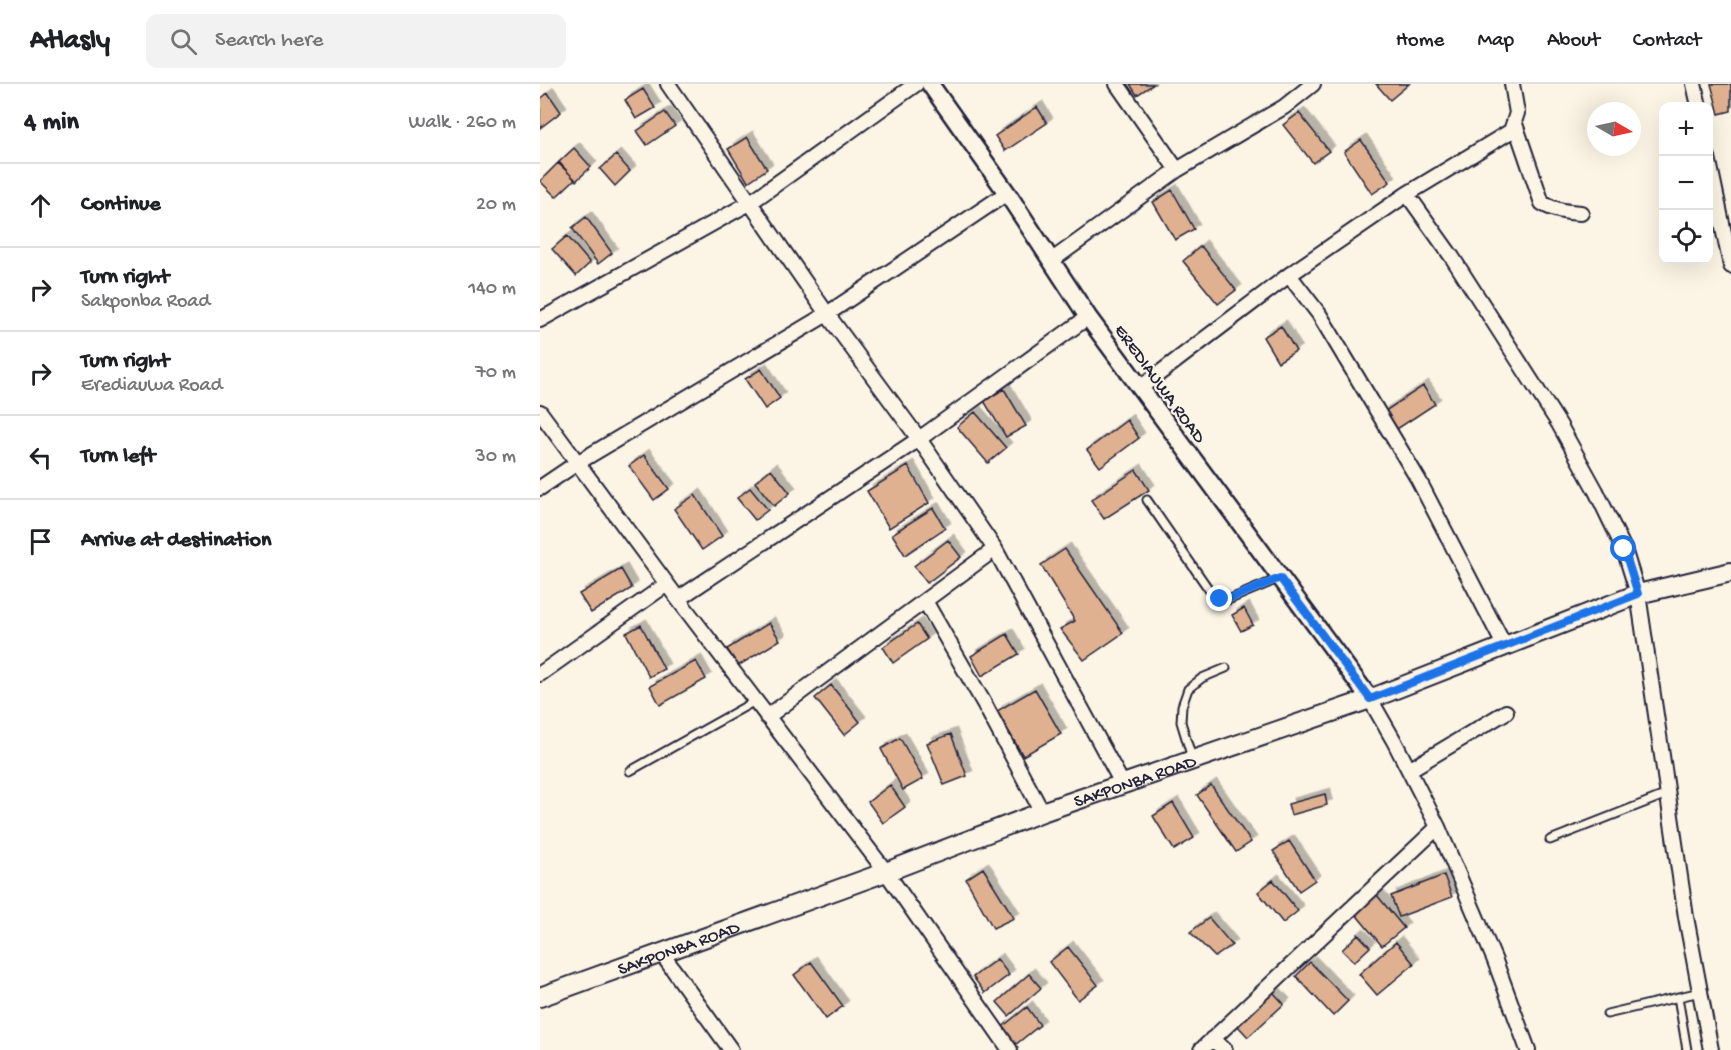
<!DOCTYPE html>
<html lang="en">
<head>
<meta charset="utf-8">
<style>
	:root { --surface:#fff; --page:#f2f2f2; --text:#202124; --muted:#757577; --line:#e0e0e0 }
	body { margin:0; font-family:"Gochi Hand",sans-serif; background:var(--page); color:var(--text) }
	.controls { position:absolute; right:18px; top:18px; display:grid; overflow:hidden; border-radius:12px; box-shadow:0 6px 24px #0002 }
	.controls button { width:54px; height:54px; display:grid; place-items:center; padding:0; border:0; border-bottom:2px solid var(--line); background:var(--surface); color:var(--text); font:30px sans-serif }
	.compass { position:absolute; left:1047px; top:18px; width:54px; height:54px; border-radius:50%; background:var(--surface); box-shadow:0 6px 24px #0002; rotate:99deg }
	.stop { position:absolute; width:18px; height:18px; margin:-14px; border:4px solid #1a73e8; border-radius:50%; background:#fff }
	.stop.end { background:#1a73e8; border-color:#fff; box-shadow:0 2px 6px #0008 }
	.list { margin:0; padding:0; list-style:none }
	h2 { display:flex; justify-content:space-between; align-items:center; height:78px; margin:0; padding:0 24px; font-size:26px }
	h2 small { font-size:20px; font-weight:400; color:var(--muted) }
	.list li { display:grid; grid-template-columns:39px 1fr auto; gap:18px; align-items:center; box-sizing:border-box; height:84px; padding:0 24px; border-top:2px solid var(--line) }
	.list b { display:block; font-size:22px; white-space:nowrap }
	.list p { margin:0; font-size:20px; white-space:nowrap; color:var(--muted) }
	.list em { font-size:20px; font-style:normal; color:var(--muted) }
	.icon { flex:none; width:33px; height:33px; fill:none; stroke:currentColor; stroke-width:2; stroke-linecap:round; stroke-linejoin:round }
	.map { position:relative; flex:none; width:1191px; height:966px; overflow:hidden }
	header { display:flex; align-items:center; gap:36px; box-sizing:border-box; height:84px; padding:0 30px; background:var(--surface); border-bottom:2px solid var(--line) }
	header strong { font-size:28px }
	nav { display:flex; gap:33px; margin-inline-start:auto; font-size:21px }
	.search { width:420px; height:54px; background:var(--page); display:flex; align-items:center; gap:15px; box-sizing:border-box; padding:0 21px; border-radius:12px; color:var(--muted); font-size:22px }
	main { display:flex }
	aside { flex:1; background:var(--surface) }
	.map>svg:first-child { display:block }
</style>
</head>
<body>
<header>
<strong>Atlasly</strong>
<div class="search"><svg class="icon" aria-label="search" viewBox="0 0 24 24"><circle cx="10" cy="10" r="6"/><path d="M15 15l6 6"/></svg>Search here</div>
<nav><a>Home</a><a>Map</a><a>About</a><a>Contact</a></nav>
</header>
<main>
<aside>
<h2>4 min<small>Walk · 260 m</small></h2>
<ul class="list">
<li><svg class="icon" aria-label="ahead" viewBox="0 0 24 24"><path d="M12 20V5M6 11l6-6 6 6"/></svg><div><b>Continue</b></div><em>20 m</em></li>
<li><svg class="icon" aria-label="right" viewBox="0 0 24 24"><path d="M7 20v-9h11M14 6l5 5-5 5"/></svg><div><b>Turn right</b><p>Sakponba Road</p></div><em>140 m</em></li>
<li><svg class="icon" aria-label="right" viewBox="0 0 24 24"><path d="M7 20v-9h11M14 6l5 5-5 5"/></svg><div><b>Turn right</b><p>Erediauwa Road</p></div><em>70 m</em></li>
<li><svg class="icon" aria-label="left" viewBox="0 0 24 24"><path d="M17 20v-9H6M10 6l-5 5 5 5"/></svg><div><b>Turn left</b></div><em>30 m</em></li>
<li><svg class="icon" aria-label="arrive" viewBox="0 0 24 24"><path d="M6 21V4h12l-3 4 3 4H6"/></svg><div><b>Arrive at destination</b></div></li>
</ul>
</aside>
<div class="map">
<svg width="1191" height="966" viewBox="0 0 1191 966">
	<defs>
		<filter id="shadow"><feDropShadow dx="5.5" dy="-5.5" stdDeviation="0" flood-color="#0004"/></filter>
	</defs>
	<rect width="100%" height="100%" fill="#fcf5e5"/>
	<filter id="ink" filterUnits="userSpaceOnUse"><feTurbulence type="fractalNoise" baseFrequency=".0167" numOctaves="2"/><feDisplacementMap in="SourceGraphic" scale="12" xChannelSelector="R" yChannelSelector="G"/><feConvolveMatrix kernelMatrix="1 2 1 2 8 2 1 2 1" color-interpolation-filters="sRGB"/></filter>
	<g filter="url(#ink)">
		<path fill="#dfb190" stroke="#22223b" stroke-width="1.5" filter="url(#shadow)" d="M 590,0 L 614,0 L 597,11 Z
			M 836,0 L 869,0 L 850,16 Z
			M 1171,0 L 1191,0 L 1191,27 L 1179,30 Z
			M 103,5 L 115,24 L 96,35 L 85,16 Z
			M 8,9 L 21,28 L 0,44 L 0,15 Z
			M 497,23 L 507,39 L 465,67 L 455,52 Z
			M 125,28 L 135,42 L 107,61 L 97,47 Z
			M 759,29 L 789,67 L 773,79 L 743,41 Z
			M 207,53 L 227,85 L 208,98 L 188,65 Z
			M 821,56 L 850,98 L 832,110 L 804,68 Z
			M 34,64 L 51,83 L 36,97 L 19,78 Z
			M 76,71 L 90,87 L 75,102 L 60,85 Z
			M 18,79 L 35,95 L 16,113 L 0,97 Z
			M 632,106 L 654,145 L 635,156 L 613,118 Z
			M 46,133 L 72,169 L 58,180 L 32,144 Z
			M 27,152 L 50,179 L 36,192 L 12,165 Z
			M 661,162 L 696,206 L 678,220 L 643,177 Z
			M 741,242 L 756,267 L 738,278 L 723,253 Z
			M 221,285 L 240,314 L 225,325 L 205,295 Z
			M 883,302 L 895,320 L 854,347 L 842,329 Z
			M 464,305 L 486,342 L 466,353 L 444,317 Z
			M 435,328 L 466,364 L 448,379 L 417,343 Z
			M 587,336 L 599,354 L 560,383 L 547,366 Z
			M 104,371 L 129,405 L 114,416 L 89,382 Z
			M 368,382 L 389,419 L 349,444 L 327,407 Z
			M 231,385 L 250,409 L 234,422 L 215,398 Z
			M 596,386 L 609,406 L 564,435 L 551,416 Z
			M 210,404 L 228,426 L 215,436 L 197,414 Z
			M 155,411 L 182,452 L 162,466 L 134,425 Z
			M 393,424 L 405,444 L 365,471 L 352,450 Z
			M 408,456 L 421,473 L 387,499 L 374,482 Z
			M 525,465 L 583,549 L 544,576 L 520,545 L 535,537 L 501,481 Z
			M 81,485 L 92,504 L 51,529 L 39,510 Z
			M 704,524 L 713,541 L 701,547 L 692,531 Z
			M 229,539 L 240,556 L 198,582 L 187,565 Z
			M 377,540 L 387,555 L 353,579 L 343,563 Z
			M 101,541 L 124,585 L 109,593 L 86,549 Z
			M 467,550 L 479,570 L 442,592 L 431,572 Z
			M 156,577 L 166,595 L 120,621 L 110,602 Z
			M 291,601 L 320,638 L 304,651 L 275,614 Z
			M 495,605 L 521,650 L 483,672 L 457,627 Z
			M 411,650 L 427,692 L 404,701 L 387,659 Z
			M 360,654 L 383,695 L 363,706 L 341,665 Z
			M 350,701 L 365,723 L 343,739 L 328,718 Z
			M 671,701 L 711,758 L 696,768 L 657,711 Z
			M 785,710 L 787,721 L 751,731 L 748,720 Z
			M 633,719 L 654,754 L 634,766 L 613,732 Z
			M 749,757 L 775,796 L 759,807 L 733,767 Z
			M 443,784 L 474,834 L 453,844 L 426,795 Z
			M 904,791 L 912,813 L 859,833 L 851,812 Z
			M 733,796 L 758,827 L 743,839 L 718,808 Z
			M 836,810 L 864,844 L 842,862 L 814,828 Z
			M 669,834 L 692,861 L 675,873 L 650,848 Z
			M 818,850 L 830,863 L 814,878 L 802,866 Z
			M 856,858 L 874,880 L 837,911 L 819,890 Z
			M 528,863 L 558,901 L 538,916 L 509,878 Z
			M 457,875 L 469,891 L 445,909 L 433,893 Z
			M 271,878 L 303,922 L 286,935 L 254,891 Z
			M 770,878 L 808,917 L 793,932 L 756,892 Z
			M 489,890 L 501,904 L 469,932 L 457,918 Z
			M 732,907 L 744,920 L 708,953 L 696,940 Z
			M 487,923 L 500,941 L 475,961 L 461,944 Z"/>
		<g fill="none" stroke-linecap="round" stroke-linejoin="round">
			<g stroke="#22223b" stroke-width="11">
				<path id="service" d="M 607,416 L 672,510 L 680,515 L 688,516 L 740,494
					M 652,674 L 641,638 L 642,622 L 648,605 L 662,594 L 686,584
					M 90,687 L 215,617
					M 1010,756 L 1127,710
					M 1138,913 L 1147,966
					M 1067,930 L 1160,908"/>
			</g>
			<g stroke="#22223b" stroke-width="18">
				<path id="minor" d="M 128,0 L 287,230 L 379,355 L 455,465 L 583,701
					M 577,0 L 637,86
					M 1154,0 L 1159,22
					M 975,40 L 1002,119 C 1015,127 1027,128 1041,129
					M 1168,73 L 1191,182
					M 867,110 L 912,173 L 1019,340 L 1056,407 L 1084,465 L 1098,510 L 1146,833 L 1171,966
					M 511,177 L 637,86 L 744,23 L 773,0
					M 749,191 L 779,230 L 878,395 L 965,563
					M 0,236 L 211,118 L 376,0
					M 600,304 L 749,191 L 867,110 L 971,47 L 977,29 L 972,0
					M 0,328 L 138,515 L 346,788 L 470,966
					M 0,404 L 37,379 L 287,230 L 467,109
					M 138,515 L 379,355 L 548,233
					M 385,517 L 445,621 L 502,728
					M 0,590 L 127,500
					M 227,633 L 455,465
					M 869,686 L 966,628
					M 898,743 L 955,877 L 988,966
					M 122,870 L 191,966
					M 672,955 L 685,966
					M 661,966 L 898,743 L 854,657 L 830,615"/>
			</g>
			<g stroke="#22223b" stroke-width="21">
				<path id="tertiary" d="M 390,0 L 467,109 L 548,233 L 830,615"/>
			</g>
			<g stroke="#22223b" stroke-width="22">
				<g id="secondary">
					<path id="s1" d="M 0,913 L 346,788 L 502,728 L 830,615 L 1098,510 L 1191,488"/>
				</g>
			</g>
			<use href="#service" stroke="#fcf5e5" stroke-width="7"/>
			<use href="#minor" stroke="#fcf5e5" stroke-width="14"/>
			<use href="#tertiary" stroke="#fcf5e5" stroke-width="16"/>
			<use href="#secondary" stroke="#fcf5e5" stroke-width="18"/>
		</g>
	</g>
	<g fill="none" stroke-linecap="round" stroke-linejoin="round" filter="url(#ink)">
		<path stroke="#1a73e8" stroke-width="8" d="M 680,515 L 687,516 L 740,494 L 830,615 L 1098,510 L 1084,465"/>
	</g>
	<g text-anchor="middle" stroke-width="4.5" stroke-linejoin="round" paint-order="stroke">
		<g font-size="18" fill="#22223b" stroke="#fcf5e5">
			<text transform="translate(621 299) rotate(54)" y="6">EREDIAUWA ROAD</text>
			<text dy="6" stroke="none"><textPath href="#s1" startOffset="633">SAKPONBA ROAD</textPath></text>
			<text dy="6" stroke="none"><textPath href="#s1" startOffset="147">SAKPONBA ROAD</textPath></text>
		</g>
	</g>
</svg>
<div class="controls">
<button>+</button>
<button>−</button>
<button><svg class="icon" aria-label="locate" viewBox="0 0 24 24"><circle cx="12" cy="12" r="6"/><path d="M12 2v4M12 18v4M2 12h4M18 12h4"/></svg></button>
</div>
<svg class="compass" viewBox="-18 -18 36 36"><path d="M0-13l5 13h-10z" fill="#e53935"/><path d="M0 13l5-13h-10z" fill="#757577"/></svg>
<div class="stop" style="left:1084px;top:465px"></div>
<div class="stop end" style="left:680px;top:515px"></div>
</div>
</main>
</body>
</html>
